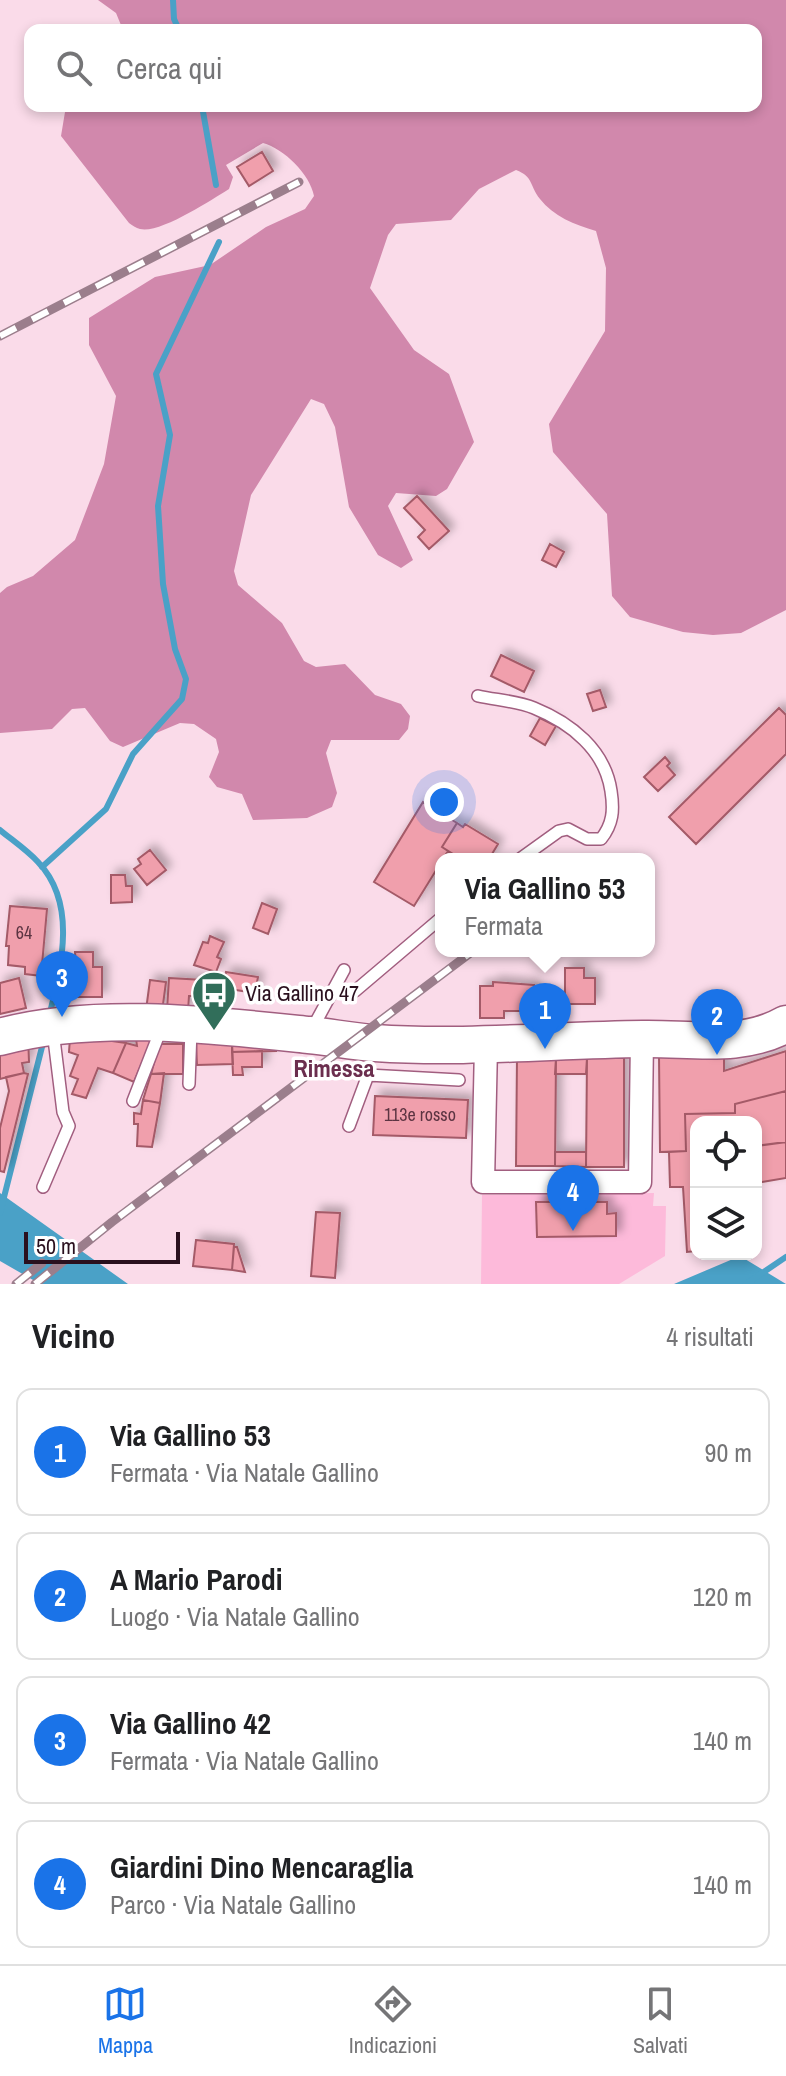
<!DOCTYPE html>
<html lang="it">
<head>
<meta charset="utf-8">
<style>
	:root { --surface:#fff; --page:#f6f6f6; --text:#202124; --muted:#757577; --line:#e0e0e0; --accent:#1a73e8 }
	body { margin:0; font-family:"Archivo Narrow",sans-serif; background:var(--page); color:var(--text) }
	.controls { position:absolute; right:24px; bottom:24px; display:grid; overflow:hidden; border-radius:16px; box-shadow:0 4px 12px #0003 }
	.controls button { width:72px; height:72px; display:grid; place-items:center; padding:0; border:0; border-bottom:2px solid var(--line); background:var(--surface); color:var(--text); font:40px sans-serif }
	.scale { position:absolute; left:24px; bottom:20px; width:156px; box-sizing:border-box; padding-left:8px; border:4px solid #2a101e; border-top:0; font-size:22px; line-height:28px; white-space:nowrap; color:#2a101e; -webkit-text-stroke:6px #fff; paint-order:stroke }
	.you { position:absolute; left:444px; top:802px; width:28px; height:28px; margin:-20px; border:6px solid #fff; border-radius:50%; background:#1a73e8; box-shadow:0 0 0 12px #1a73e833 }
	.badge { display:grid; place-items:center; width:52px; height:52px; border-radius:50%; background:var(--accent); color:#fff; font-size:26px; font-weight:700 }
	.pin { position:absolute; translate:-50% -66px; filter:drop-shadow(0 2px 4px #0008) }
	.pin::after { content:''; position:absolute; top:42px; width:28px; height:24px; background:inherit; clip-path:polygon(0 0,100% 0,50% 100%) }
	.popup { position:absolute; left:435px; top:853px; width:220px; height:104px; box-sizing:border-box; display:grid; place-content:center; border-radius:16px; background:var(--surface); filter:drop-shadow(0 2px 6px #0005); font-size:26px; white-space:nowrap; color:var(--muted) }
	.popup b { font-size:30px; color:var(--text) }
	.popup::after { content:''; position:absolute; left:50%; top:100%; margin-left:-16px; border:16px solid transparent; border-top-color:var(--surface) }
	.list { margin:0; padding:0; list-style:none }
	h2 { display:flex; justify-content:space-between; align-items:center; height:104px; margin:0; padding:0 32px; font-size:34px }
	h2 small { font-size:26px; font-weight:400; color:var(--muted) }
	.list li { display:grid; grid-template-columns:52px 1fr auto; gap:24px; align-items:center; box-sizing:border-box; height:128px; margin:0 16px 16px; padding:0 16px; border:2px solid var(--line); border-radius:16px }
	.list b { display:block; font-size:30px; white-space:nowrap }
	.list p { margin:0; font-size:26px; white-space:nowrap; color:var(--muted) }
	.list em { font-size:26px; font-style:normal; color:var(--muted) }
	.icon { flex:none; width:44px; height:44px; fill:none; stroke:currentColor; stroke-width:2; stroke-linecap:round; stroke-linejoin:round }
	.map { position:relative; flex:none; width:786px; height:1284px; overflow:hidden }
	.search { position:absolute; background:var(--surface); box-shadow:0 4px 12px #0003; left:24px; right:24px; top:24px; height:88px; display:flex; align-items:center; gap:20px; box-sizing:border-box; padding:0 28px; border-radius:16px; color:var(--muted); font-size:30px }
	.sheet { height:680px; background:var(--surface) }
	nav { display:flex; justify-content:space-around; align-items:center; box-sizing:border-box; height:112px; border-top:2px solid var(--line); background:var(--surface); font-size:22px; color:var(--muted) }
	nav a { display:grid; justify-items:center; gap:4px }
	nav .on { color:var(--accent) }
	.map>svg:first-child { display:block }
</style>
</head>
<body>
<div class="map">
<svg width="786" height="1284" viewBox="0 0 786 1284">
	<defs>
		<filter id="shadow"><feDropShadow dx="5.5" dy="-5.5" stdDeviation="4" flood-color="#0004"/></filter>
	</defs>
	<rect width="100%" height="100%" fill="#fadbe9"/>
	<path fill="#fdbada" d="M 654,1193 L 653,1206 L 666,1206 L 665,1256 L 619,1284 L 481,1284 L 482,1195 Z"/>
	<path fill="#d188ac" d="M 98,0 L 786,0 L 786,610 L 741,633 L 713,635 L 683,632 L 630,617 L 612,596 L 607,514 L 553,452 L 549,424 L 605,331 L 606,268 L 596,231 C 575,225 553,216 540,199 C 529,185 534,177 516,170 L 479,189 L 451,220 L 396,224 L 388,235 L 370,288 L 414,350 L 449,374 L 474,442 L 447,489 L 436,496 L 396,493 L 388,506 L 413,560 L 401,568 L 378,555 L 349,507 L 335,427 L 324,404 L 311,399 L 251,495 L 234,571 L 238,585 L 282,623 L 304,661 L 316,667 L 345,664 L 375,695 L 401,704 L 410,716 L 408,729 L 399,740 L 331,740 L 326,753 L 337,793 L 332,807 L 307,818 L 253,820 L 242,794 L 217,787 L 209,777 L 219,752 L 216,739 L 194,724 L 180,723 L 123,747 L 110,741 L 85,708 L 72,709 L 52,729 L 0,733 L 0,593 L 7,587 L 33,576 L 75,540 L 104,464 L 116,396 L 89,345 L 89,318 L 155,277 L 210,265 L 266,227 L 305,209 L 314,196 C 310,174 284,149 263,143 L 226,165 L 233,177 L 229,189 C 211,200 160,234 140,229 C 136,228 132,225 129,223 L 61,136 L 66,106 L 756,106 L 756,30 L 123,30 L 116,13 Z"/>
	<path fill="#4aa1c7" d="M 0,1193 L 128,1284 L 40,1284 L 0,1261 Z
		M 740,1256 L 786,1284 L 674,1284 Z"/>
	<g fill="none" stroke-linecap="round" stroke-linejoin="round">
		<path stroke="#4aa1c7" stroke-width="6" d="M 173,0 L 174,19 L 179,30
			M 202,106 L 216,185
			M 0,830 C 12,840 27,850 38,862 C 78,904 61,967 49,1017
			M 42,867 L 106,809 L 133,754 L 182,699 L 186,679 L 175,649 L 163,584 L 158,506 L 170,435 L 156,374 L 219,242
			M 0,1213 L 44,1039
			M 746,1284 L 786,1257"/>
	</g>
	<path fill="#f09fac" stroke="#a45a67" stroke-width="2" filter="url(#shadow)" d="M 262,152 L 273,171 L 249,186 L 237,167 Z
		M 417,496 L 449,531 L 429,549 L 418,537 L 425,530 L 404,508 Z
		M 550,544 L 564,552 L 556,567 L 542,560 Z
		M 501,655 L 534,671 L 524,692 L 491,676 Z
		M 600,690 L 606,707 L 593,711 L 587,694 Z
		M 779,708 L 786,715 L 786,754 L 696,844 L 669,817 Z
		M 540,718 L 556,726 L 545,745 L 530,736 Z
		M 665,757 L 670,763 L 667,766 L 675,775 L 658,791 L 644,777 Z
		M 423,802 L 457,823 L 442,847 L 448,851 L 414,906 L 374,882 Z
		M 457,823 L 463,827 L 465,824 L 498,844 L 489,859 L 461,859 L 442,847 Z
		M 150,850 L 166,870 L 147,885 L 134,869 L 141,864 L 138,859 Z
		M 111,875 L 125,875 L 126,886 L 132,886 L 132,902 L 111,903 Z
		M 262,903 L 277,909 L 268,934 L 253,928 Z
		M 10,906 L 47,909 L 41,976 L 25,974 L 25,967 L 8,965 L 9,946 L 6,946 Z
		M 210,936 L 224,942 L 217,957 L 221,959 L 216,972 L 194,965 L 203,942 L 208,943 Z
		M 75,952 L 93,952 L 93,967 L 102,967 L 102,997 L 71,997 L 71,966 L 76,966 Z
		M 565,968 L 584,968 L 584,978 L 595,978 L 595,1004 L 565,1004 Z
		M 226,972 L 258,977 L 255,993 L 223,988 Z
		M 19,978 L 26,1008 L 0,1014 L 0,983 Z
		M 169,978 L 204,980 L 203,996 L 189,996 L 188,1011 L 167,1010 Z
		M 150,980 L 166,982 L 162,1012 L 146,1010 Z
		M 493,982 L 534,985 L 534,1011 L 504,1011 L 504,1018 L 480,1018 L 480,986 L 493,986 Z
		M 28,1034 L 29,1062 L 22,1063 L 24,1073 L 0,1079 L 0,1043 Z
		M 70,1038 L 98,1039 L 126,1043 L 113,1073 L 98,1068 L 86,1098 L 72,1094 L 78,1079 L 70,1076 L 78,1055 L 69,1052 Z
		M 136,1039 L 152,1039 L 134,1082 L 113,1073 L 126,1043 L 137,1046 Z
		M 275,1041 L 276,1051 L 232,1052 L 232,1042 Z
		M 232,1042 L 233,1064 L 197,1065 L 196,1043 Z
		M 159,1044 L 183,1044 L 183,1074 L 151,1074 Z
		M 262,1051 L 262,1067 L 242,1067 L 243,1075 L 233,1075 L 232,1052 Z
		M 786,1051 L 786,1091 L 735,1104 L 735,1113 L 685,1114 L 686,1151 L 660,1152 L 659,1056 L 724,1055 L 724,1071 Z
		M 517,1057 L 556,1058 L 555,1166 L 516,1166 Z
		M 556,1058 L 587,1058 L 586,1074 L 555,1074 Z
		M 587,1058 L 624,1058 L 624,1167 L 586,1167 Z
		M 24,1073 L 28,1074 L 4,1172 L 0,1171 L 0,1128 L 9,1091 L 6,1077 Z
		M 164,1073 L 160,1103 L 143,1100 L 151,1074 Z
		M 786,1091 L 786,1142 L 756,1146 L 756,1122 L 696,1122 L 696,1251 L 687,1252 L 683,1187 L 670,1187 L 669,1152 L 686,1151 L 685,1114 L 735,1113 L 735,1104 Z
		M 375,1096 L 468,1100 L 466,1138 L 373,1135 Z
		M 143,1100 L 160,1103 L 152,1147 L 137,1146 L 138,1124 L 134,1124 L 134,1113 L 141,1114 Z
		M 786,1142 L 786,1178 L 756,1183 L 756,1146 Z
		M 555,1152 L 586,1152 L 586,1167 L 555,1166 Z
		M 536,1202 L 607,1202 L 607,1214 L 616,1213 L 616,1236 L 537,1237 Z
		M 316,1212 L 340,1213 L 335,1278 L 311,1276 Z
		M 196,1240 L 234,1244 L 232,1270 L 193,1266 Z
		M 234,1247 L 237,1247 L 245,1272 L 232,1270 Z"/>
	<g fill="none" stroke-linecap="round" stroke-linejoin="round">
		<g stroke="#a15e7f" stroke-width="14">
			<path id="lane" d="M 478,696 C 496,700 517,701 534,708 C 571,723 605,750 611,791 C 614,810 613,824 601,839 L 587,839 L 568,829 L 559,831 L 520,859
				M 333,990 L 355,991 L 441,918
				M 199,1018 L 214,981
				M 311,1031 L 344,970
				M 189,1084 L 191,1030
				M 133,1101 L 161,1029
				M 349,1126 L 368,1075 L 459,1080
				M 43,1187 L 69,1126 L 63,1112 L 53,1031"/>
		</g>
		<g stroke="#a15e7f" stroke-width="25">
			<path id="street" d="M 486,1046 L 483,1182 L 640,1182 L 642,1039"/>
		</g>
		<g stroke="#a15e7f" stroke-width="39">
			<path id="primary" d="M 0,1037 C 93,1011 213,1025 309,1035 C 331,1037 353,1042 375,1043 C 465,1049 554,1040 643,1039 C 691,1038 742,1049 786,1024"/>
		</g>
		<use href="#lane" stroke="#fff" stroke-width="11"/>
		<use href="#street" stroke="#fff" stroke-width="22"/>
		<use href="#primary" stroke="#fff" stroke-width="36"/>
		<g stroke="#9b7e8c" stroke-width="9">
			<path id="rail" d="M 0,336 L 299,182
				M 16,1284 L 42,1263
				M 35,1284 L 112,1222 L 473,951"/>
		</g>
		<use href="#rail" stroke="#fff" stroke-width="6" stroke-dasharray="18" stroke-linecap="butt"/>
	</g>
	<defs>
		<g id="bus-pin" transform="scale(2.3)"><path d="M0 17L-7.5 6A9.5 9.5 0 1 1 7.5 6Z" fill="#316e5a" stroke="#fff"/><path d="M-5-6H5V4H4V6H2V4H-2V6H-4V4H-5ZM-3.5-4V0h7V-4ZM-3.5 1.2v1.5H-2V1.2ZM2 1.2v1.5H3.5V1.2Z" fill="#fff"/></g>
	</defs>
	<g fill-rule="evenodd">
		<use href="#bus-pin" x="214" y="993"/>
	</g>
	<g text-anchor="middle" stroke-width="7" stroke-linejoin="round" paint-order="stroke">
		<g font-size="18" fill="#5c3442">
			<text x="24" y="939">64</text>
			<text x="420" y="1121">113e rosso</text>
		</g>
		<g font-size="22" fill="#2a101e" stroke="#fff" text-anchor="start">
			<text x="245" y="1001">Via Gallino 47</text>
		</g>
		<g font-size="24" font-weight="bold" fill="#6b2e4e" stroke="#fff">
			<text x="334" y="1077">Rimessa</text>
		</g>
	</g>
</svg>
<div class="controls">
<button><svg class="icon" aria-label="locate" viewBox="0 0 24 24"><circle cx="12" cy="12" r="6"/><path d="M12 2v4M12 18v4M2 12h4M18 12h4"/></svg></button>
<button><svg class="icon" aria-label="layers" viewBox="0 0 24 24"><path d="M12 4l9 5-9 5-9-5zM3 14l9 5 9-5"/></svg></button>
</div>
<div class="scale">50 m</div>
<div class="you"></div>
<div class="pin badge" style="left:545px;top:1049px">1</div>
<div class="popup"><b>Via Gallino 53</b>Fermata</div>
<div class="pin badge" style="left:717px;top:1055px">2</div>
<div class="pin badge" style="left:62px;top:1017px">3</div>
<div class="pin badge" style="left:573px;top:1231px">4</div>
<div class="search"><svg class="icon" aria-label="search" viewBox="0 0 24 24"><circle cx="10" cy="10" r="6"/><path d="M15 15l6 6"/></svg>Cerca qui</div>
</div>
<section class="sheet">
<h2>Vicino<small>4 risultati</small></h2>
<ul class="list">
<li><span class="badge">1</span><div><b>Via Gallino 53</b><p>Fermata · Via Natale Gallino</p></div><em>90 m</em></li>
<li><span class="badge">2</span><div><b>A Mario Parodi</b><p>Luogo · Via Natale Gallino</p></div><em>120 m</em></li>
<li><span class="badge">3</span><div><b>Via Gallino 42</b><p>Fermata · Via Natale Gallino</p></div><em>140 m</em></li>
<li><span class="badge">4</span><div><b>Giardini Dino Mencaraglia</b><p>Parco · Via Natale Gallino</p></div><em>140 m</em></li>
</ul>
</section>
<nav>
<a class="on"><svg class="icon" aria-label="map" viewBox="0 0 24 24"><path d="M3 6l6-2 6 2 6-2v14l-6 2-6-2-6 2zM9 4v14M15 6v14"/></svg>Mappa</a>
<a><svg class="icon" aria-label="directions" viewBox="0 0 24 24"><path d="M12 3l9 9-9 9-9-9zM9 14v-3h6M13 9l2 2-2 2"/></svg>Indicazioni</a>
<a><svg class="icon" aria-label="saved" viewBox="0 0 24 24"><path d="M7 4h10v16l-5-4-5 4z"/></svg>Salvati</a>
</nav>
</body>
</html>
